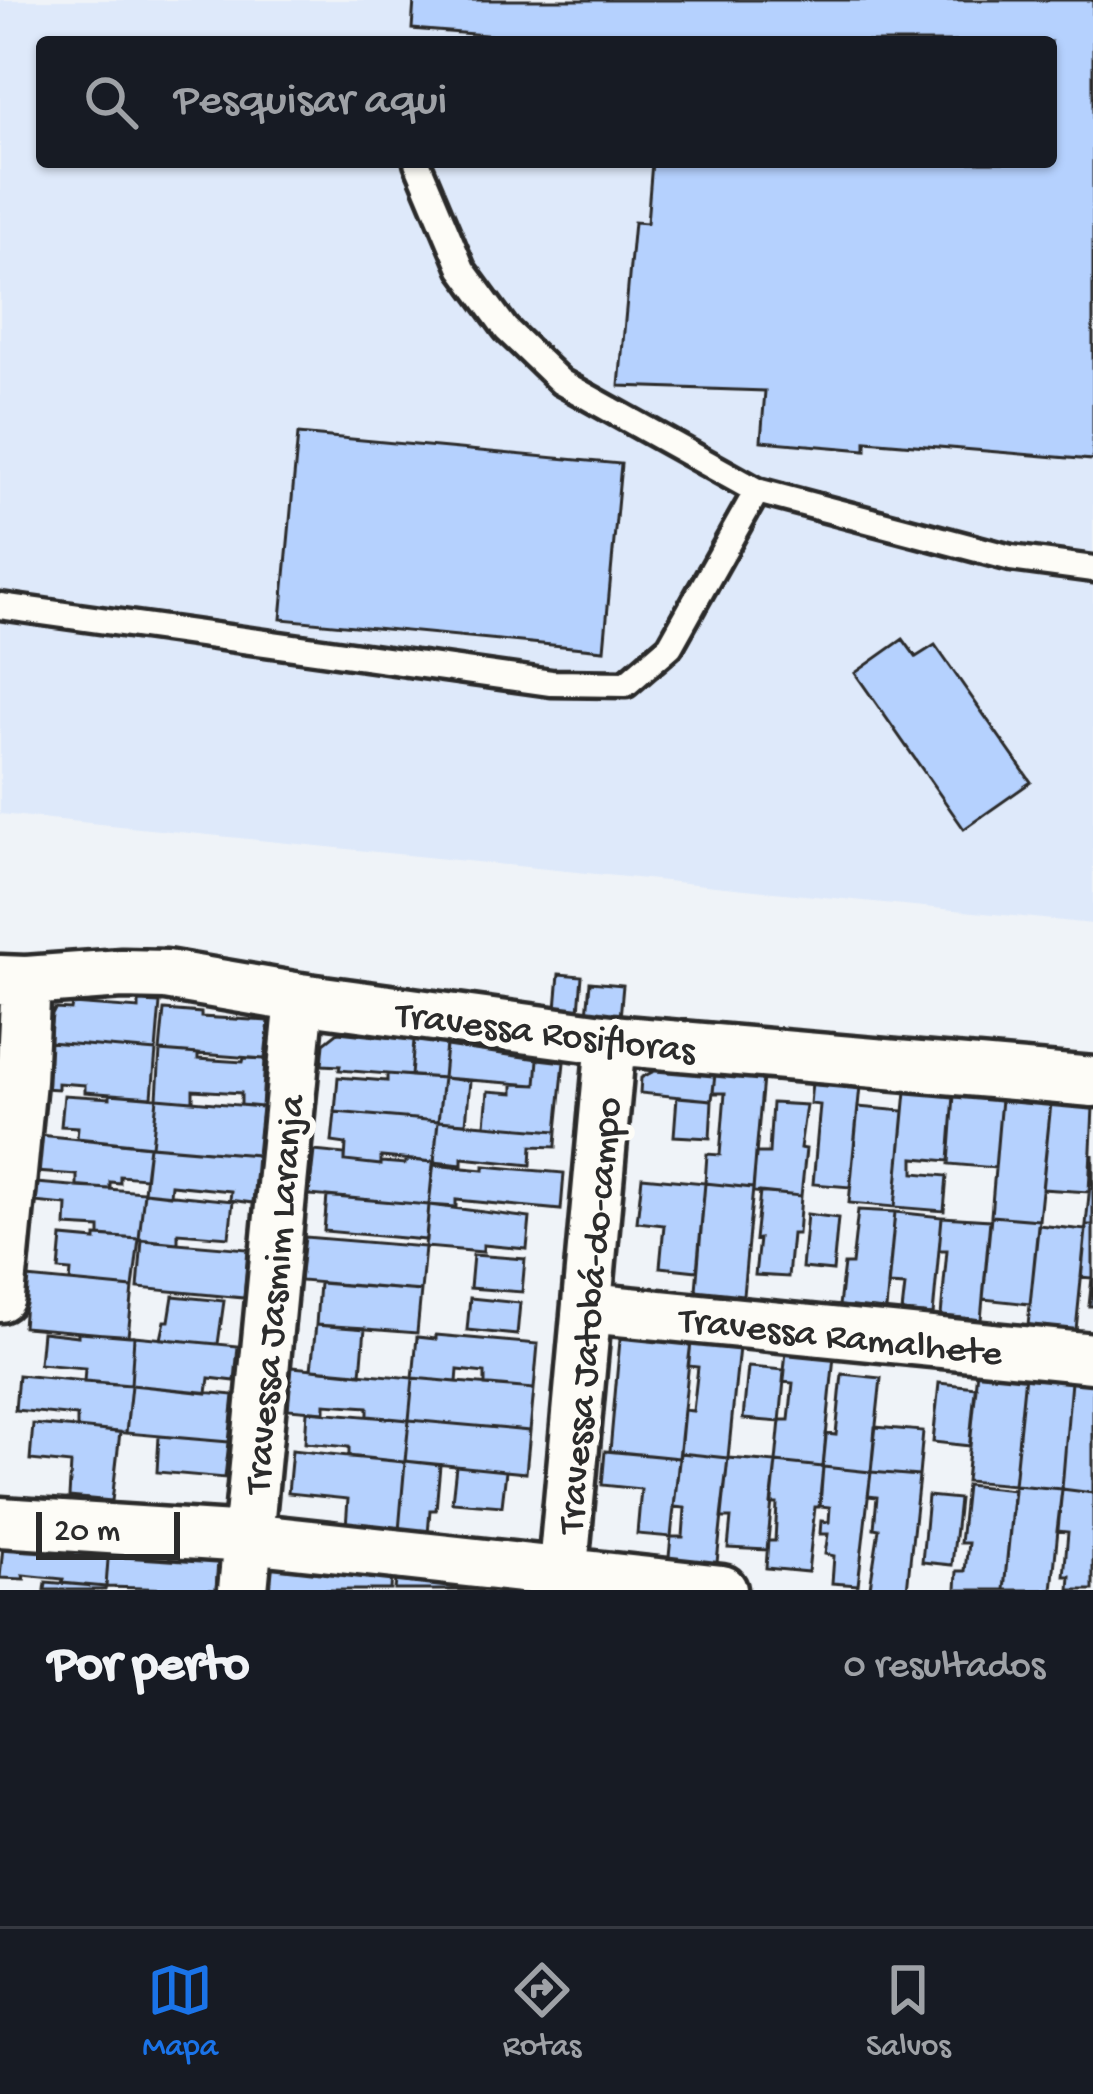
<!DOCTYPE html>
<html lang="pt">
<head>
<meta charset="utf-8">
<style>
	:root { --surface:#171b24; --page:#242831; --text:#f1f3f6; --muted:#9ea1a6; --line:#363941; --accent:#1a73e8 }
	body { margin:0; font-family:"Gochi Hand",sans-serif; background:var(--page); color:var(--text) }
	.scale { position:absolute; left:36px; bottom:30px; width:144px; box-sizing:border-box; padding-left:12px; border:6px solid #2b2b2b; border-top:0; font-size:33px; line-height:42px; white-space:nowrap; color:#2b2b2b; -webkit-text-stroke:9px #fdfcf7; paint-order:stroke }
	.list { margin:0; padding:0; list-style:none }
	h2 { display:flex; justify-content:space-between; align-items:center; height:156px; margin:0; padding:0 48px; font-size:51px }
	h2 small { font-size:39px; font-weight:400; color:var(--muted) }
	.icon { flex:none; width:66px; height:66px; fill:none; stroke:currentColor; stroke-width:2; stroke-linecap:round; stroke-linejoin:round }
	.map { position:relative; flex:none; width:1093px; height:1590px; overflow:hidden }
	.search { position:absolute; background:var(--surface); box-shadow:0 3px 9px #0004; left:36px; right:36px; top:36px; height:132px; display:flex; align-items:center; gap:30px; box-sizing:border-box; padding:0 42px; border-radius:12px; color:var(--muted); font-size:45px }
	.sheet { height:336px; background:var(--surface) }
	nav { display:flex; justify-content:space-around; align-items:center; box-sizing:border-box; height:168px; border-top:3px solid var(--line); background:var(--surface); font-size:33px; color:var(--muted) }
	nav a { display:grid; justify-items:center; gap:6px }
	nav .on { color:var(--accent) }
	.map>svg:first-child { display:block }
</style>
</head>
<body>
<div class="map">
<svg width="1093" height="1590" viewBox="0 0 1093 1590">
	<rect width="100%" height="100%" fill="#eff3f8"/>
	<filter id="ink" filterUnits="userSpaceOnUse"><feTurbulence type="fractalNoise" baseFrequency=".00833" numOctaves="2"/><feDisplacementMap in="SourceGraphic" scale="24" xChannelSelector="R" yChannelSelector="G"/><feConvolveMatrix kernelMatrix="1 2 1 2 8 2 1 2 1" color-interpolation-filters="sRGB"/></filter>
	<g filter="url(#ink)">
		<path fill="#dee9fa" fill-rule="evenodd" d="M 0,0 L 1093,0 L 1093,924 L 0,814 ZM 42,42 L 1051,42 L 1051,162 L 42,162 Z"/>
		<path fill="#b5d1fe" stroke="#2b2b2b" stroke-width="3" d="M 414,0 L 1093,0 L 1093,460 L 866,441 L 866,450 L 761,441 L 765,391 L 619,386 L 634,222 L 647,223 L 652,162 L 1051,162 L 1051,42 L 574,42 L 412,29 Z
			M 298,434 L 621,464 L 604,650 L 281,619 Z
			M 903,639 L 916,657 L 935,645 L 1031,782 L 964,829 L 855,673 Z
			M 559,974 L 582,976 L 579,1011 L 556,1009 Z
			M 590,982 L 623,985 L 620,1018 L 587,1015 Z
			M 139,1002 L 160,1003 L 156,1051 L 49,1042 L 52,1015 L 55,1009 L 71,1010 L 72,1004 L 139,1009 Z
			M 164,1010 L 201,1013 L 201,1017 L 269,1021 L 265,1059 L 160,1051 Z
			M 338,1032 L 414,1040 L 411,1076 L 339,1070 L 340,1066 L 322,1065 L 324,1043 Z
			M 414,1040 L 446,1043 L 443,1078 L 411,1076 Z
			M 49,1042 L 156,1051 L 152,1097 L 85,1092 L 85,1085 L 58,1083 L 58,1089 L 44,1088 Z
			M 446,1046 L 538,1059 L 536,1085 L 443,1078 Z
			M 160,1051 L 198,1054 L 198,1059 L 243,1062 L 244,1058 L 265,1059 L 262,1107 L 241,1105 L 241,1093 L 193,1090 L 193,1101 L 157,1098 Z
			M 538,1059 L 564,1062 L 557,1131 L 485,1125 L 488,1091 L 513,1093 L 513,1084 L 536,1085 Z
			M 658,1069 L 715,1074 L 712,1100 L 640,1093 L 641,1078 Z
			M 387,1074 L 443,1078 L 438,1121 L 335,1112 L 338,1077 L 387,1081 Z
			M 715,1074 L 763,1078 L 753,1188 L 705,1183 L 707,1154 L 720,1155 L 725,1093 L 713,1093 Z
			M 443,1078 L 470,1081 L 466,1123 L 438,1121 Z
			M 812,1082 L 860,1086 L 850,1187 L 813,1184 L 820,1105 L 810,1104 Z
			M 906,1091 L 954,1095 L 949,1161 L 914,1158 L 914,1173 L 947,1176 L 944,1211 L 895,1207 Z
			M 110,1094 L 157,1098 L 152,1146 L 77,1138 L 78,1127 L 61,1126 L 64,1095 L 110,1098 Z
			M 954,1095 L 1001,1099 L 995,1168 L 949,1164 Z
			M 677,1097 L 712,1100 L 710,1138 L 674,1136 Z
			M 157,1098 L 262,1107 L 257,1155 L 152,1146 Z
			M 1001,1099 L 1051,1103 L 1039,1220 L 991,1216 Z
			M 772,1103 L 806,1105 L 800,1148 L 806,1149 L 801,1196 L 753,1192 L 756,1153 L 769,1153 Z
			M 1051,1103 L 1093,1107 L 1089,1192 L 1042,1189 Z
			M 858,1107 L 904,1111 L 895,1207 L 849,1203 Z
			M 335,1112 L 438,1121 L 434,1162 L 381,1157 L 381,1165 L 345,1161 L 346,1144 L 332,1142 Z
			M 438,1121 L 557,1131 L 556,1145 L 556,1147 L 532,1146 L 531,1165 L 462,1158 L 462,1165 L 434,1162 Z
			M 39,1135 L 149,1146 L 145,1178 L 120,1176 L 120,1183 L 110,1182 L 110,1189 L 77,1187 L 77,1175 L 36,1172 Z
			M 149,1146 L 257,1155 L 253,1203 L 230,1200 L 231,1191 L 171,1185 L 170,1195 L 144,1192 Z
			M 314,1151 L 345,1154 L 345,1161 L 381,1165 L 381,1162 L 405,1164 L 406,1160 L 434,1162 L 429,1205 L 309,1195 Z
			M 1093,1154 L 1093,1225 L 1086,1225 Z
			M 433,1165 L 484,1170 L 484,1166 L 564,1173 L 561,1210 L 456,1200 L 456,1207 L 429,1205 Z
			M 642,1177 L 705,1183 L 697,1271 L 660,1267 L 664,1225 L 637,1222 Z
			M 36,1183 L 144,1192 L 139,1239 L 100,1236 L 100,1228 L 66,1226 L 67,1205 L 34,1202 Z
			M 705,1183 L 753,1188 L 743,1295 L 696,1290 Z
			M 144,1192 L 233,1201 L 229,1237 L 178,1233 L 178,1243 L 139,1239 Z
			M 760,1192 L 801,1196 L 798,1234 L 792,1234 L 788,1277 L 755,1275 L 759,1239 L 755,1240 Z
			M 327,1196 L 429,1205 L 426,1240 L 324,1231 Z
			M 429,1205 L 530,1218 L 527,1249 L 483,1245 L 483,1252 L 425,1247 Z
			M 858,1210 L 895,1212 L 886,1310 L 839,1306 L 844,1264 L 852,1264 Z
			M 895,1212 L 942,1217 L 933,1315 L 902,1312 L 905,1286 L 888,1285 Z
			M 807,1214 L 838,1218 L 833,1271 L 802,1268 Z
			M 991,1216 L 1039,1220 L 1030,1304 L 983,1299 Z
			M 942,1217 L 990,1220 L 981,1320 L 941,1316 L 947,1250 L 939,1250 Z
			M 1038,1225 L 1086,1230 L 1076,1330 L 1028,1325 Z
			M 1086,1225 L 1093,1225 L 1093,1306 L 1089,1306 L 1092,1278 L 1081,1277 Z
			M 96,1236 L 139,1239 L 133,1288 L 70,1282 L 71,1271 L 59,1270 L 62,1237 L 96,1240 Z
			M 305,1237 L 425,1247 L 421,1291 L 300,1281 Z
			M 142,1240 L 248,1249 L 244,1298 L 138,1288 Z
			M 473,1255 L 525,1259 L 522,1292 L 470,1288 Z
			M 27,1278 L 133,1288 L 128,1336 L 23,1327 Z
			M 319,1283 L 421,1291 L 417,1333 L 316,1325 Z
			M 173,1296 L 224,1301 L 218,1344 L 161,1339 L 165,1321 L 169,1321 Z
			M 470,1298 L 520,1303 L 517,1335 L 467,1330 Z
			M 316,1325 L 365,1328 L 361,1374 L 311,1369 Z
			M 42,1332 L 78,1336 L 78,1332 L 134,1336 L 131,1385 L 84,1382 L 85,1368 L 39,1364 Z
			M 436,1335 L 538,1344 L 534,1389 L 485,1385 L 485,1373 L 458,1370 L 457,1382 L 413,1378 L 417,1337 L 436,1339 Z
			M 134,1336 L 238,1346 L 235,1381 L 209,1378 L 207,1393 L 131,1385 Z
			M 625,1337 L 691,1342 L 679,1458 L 610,1451 L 620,1340 Z
			M 691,1342 L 739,1347 L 728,1458 L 680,1453 L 684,1410 L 693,1411 L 698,1367 L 688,1366 Z
			M 786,1351 L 834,1356 L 823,1467 L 776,1462 L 780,1420 L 789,1420 L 793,1383 L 783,1382 Z
			M 292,1367 L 413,1378 L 409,1420 L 368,1416 L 368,1407 L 325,1404 L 325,1412 L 288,1409 Z
			M 748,1367 L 785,1370 L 780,1422 L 743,1419 Z
			M 977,1370 L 1025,1375 L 1014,1485 L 966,1481 Z
			M 842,1374 L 881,1378 L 871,1472 L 823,1467 L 826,1434 L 836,1435 Z
			M 18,1375 L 131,1385 L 126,1433 L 77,1428 L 77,1416 L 15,1410 Z
			M 1025,1375 L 1071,1381 L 1062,1489 L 1014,1485 Z
			M 413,1378 L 534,1389 L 530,1431 L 409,1420 Z
			M 1071,1381 L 1093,1382 L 1093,1493 L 1062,1489 Z
			M 939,1383 L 976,1387 L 970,1446 L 933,1442 Z
			M 131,1385 L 234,1395 L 229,1442 L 126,1433 Z
			M 307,1411 L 409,1420 L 405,1462 L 349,1457 L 349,1447 L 305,1443 Z
			M 409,1420 L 530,1431 L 526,1473 L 405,1461 Z
			M 33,1424 L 120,1432 L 112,1501 L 69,1497 L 71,1464 L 30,1460 Z
			M 875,1427 L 923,1431 L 919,1476 L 871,1472 Z
			M 159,1436 L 229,1442 L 225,1478 L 157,1472 Z
			M 292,1450 L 405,1462 L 399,1531 L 346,1527 L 348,1499 L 288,1493 Z
			M 605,1451 L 679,1458 L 671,1537 L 637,1534 L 641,1489 L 602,1485 Z
			M 680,1453 L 728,1458 L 716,1572 L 668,1567 L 671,1537 L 683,1537 L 685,1508 L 674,1507 Z
			M 728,1458 L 776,1462 L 767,1550 L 728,1548 L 731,1518 L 721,1518 Z
			M 405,1461 L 440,1465 L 436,1510 L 430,1510 L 428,1534 L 399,1531 Z
			M 776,1462 L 823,1467 L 819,1507 L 815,1507 L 808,1572 L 766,1568 L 768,1541 L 775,1541 L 777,1504 L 771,1504 Z
			M 456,1466 L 506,1471 L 502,1506 L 452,1502 Z
			M 823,1467 L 871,1472 L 858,1585 L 832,1583 L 834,1556 L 825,1554 L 828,1534 L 820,1534 L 821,1521 L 829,1522 L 830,1507 L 820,1506 Z
			M 871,1472 L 919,1476 L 907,1590 L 870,1587 L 879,1529 L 874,1528 L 877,1497 L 868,1496 Z
			M 966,1485 L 1014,1490 L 1004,1590 L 956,1590 L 957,1571 L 965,1571 L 968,1543 L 960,1543 Z
			M 1014,1485 L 1062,1489 L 1052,1590 L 1004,1590 Z
			M 1062,1489 L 1093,1493 L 1093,1590 L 1069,1590 L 1070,1576 L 1064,1576 L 1068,1532 L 1057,1531 Z
			M 928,1496 L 959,1499 L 952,1565 L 922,1562 Z
			M 3,1546 L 109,1546 L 106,1587 L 62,1583 L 63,1579 L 23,1575 L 24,1579 L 0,1578 Z
			M 109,1546 L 218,1560 L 216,1590 L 106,1587 Z
			M 278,1562 L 392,1572 L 391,1590 L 268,1590 L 270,1569 Z
			M 397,1572 L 517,1590 L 395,1590 Z
			M 46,1582 L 106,1587 L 105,1590 L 45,1590 Z"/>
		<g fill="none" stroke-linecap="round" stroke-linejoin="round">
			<g stroke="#2b2b2b" stroke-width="33">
				<path id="lane" d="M 417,162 L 462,269 L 506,329 L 561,382 L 757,491
					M 0,606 L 551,683 L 626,684 L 670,646 L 757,491 L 1011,558 L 1093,569"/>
			</g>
			<g stroke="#2b2b2b" stroke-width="57">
				<path id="street" d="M 0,980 L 26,981 L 122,974 L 166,975 L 300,998 L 611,1040 L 1093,1082
					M 0,1297 L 21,1081 L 26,981
					M 588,1308 L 1093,1358
					M 0,1522 L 248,1538 L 722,1590
					M 243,1590 L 300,998
					M 561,1590 L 611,1040"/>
			</g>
			<use href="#lane" stroke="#fdfcf7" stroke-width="24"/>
			<use href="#street" stroke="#fdfcf7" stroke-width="48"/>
		</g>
	</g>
	<g text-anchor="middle" stroke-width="12" stroke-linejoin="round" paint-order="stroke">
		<g font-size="39" fill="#2b2b2b" stroke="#fdfcf7">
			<text transform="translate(546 1029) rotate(7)" y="14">Travessa Rosifloras</text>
			<text transform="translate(271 1294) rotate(-85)" y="14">Travessa Jasmim Laranja</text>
			<text transform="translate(586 1315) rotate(-85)" y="14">Travessa Jatobá-do-campo</text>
			<text transform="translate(841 1333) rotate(6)" y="14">Travessa Ramalhete</text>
		</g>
	</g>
</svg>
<div class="scale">20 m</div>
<div class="search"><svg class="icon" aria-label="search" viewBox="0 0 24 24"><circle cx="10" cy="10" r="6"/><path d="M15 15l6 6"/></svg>Pesquisar aqui</div>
</div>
<section class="sheet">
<h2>Por perto<small>0 resultados</small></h2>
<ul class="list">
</ul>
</section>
<nav>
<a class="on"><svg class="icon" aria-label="map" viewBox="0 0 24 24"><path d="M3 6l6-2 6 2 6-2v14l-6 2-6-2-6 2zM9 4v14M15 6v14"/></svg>Mapa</a>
<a><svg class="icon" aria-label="directions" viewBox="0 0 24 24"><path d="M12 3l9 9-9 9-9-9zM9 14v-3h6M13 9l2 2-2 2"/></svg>Rotas</a>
<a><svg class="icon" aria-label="saved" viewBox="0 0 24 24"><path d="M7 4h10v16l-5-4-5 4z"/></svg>Salvos</a>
</nav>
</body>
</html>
